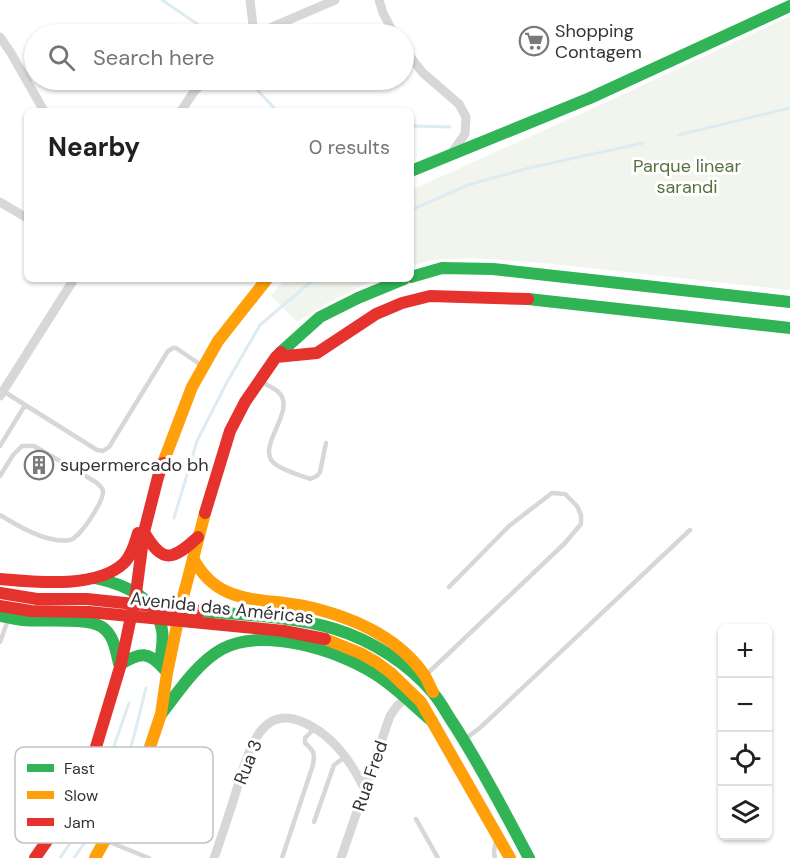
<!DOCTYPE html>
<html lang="en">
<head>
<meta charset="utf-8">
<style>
	:root { --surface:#fff; --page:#f6f6f6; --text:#202124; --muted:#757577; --line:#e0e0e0 }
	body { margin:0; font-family:"DM Sans",sans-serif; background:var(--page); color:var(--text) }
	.controls { position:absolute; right:18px; bottom:18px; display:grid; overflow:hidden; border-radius:9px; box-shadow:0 2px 4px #0004 }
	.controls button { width:54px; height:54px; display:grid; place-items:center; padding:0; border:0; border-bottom:2px solid var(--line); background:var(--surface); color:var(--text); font:30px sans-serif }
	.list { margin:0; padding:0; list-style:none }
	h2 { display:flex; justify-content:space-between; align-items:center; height:78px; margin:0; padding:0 24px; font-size:26px }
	h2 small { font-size:20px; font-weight:400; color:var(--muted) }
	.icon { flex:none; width:33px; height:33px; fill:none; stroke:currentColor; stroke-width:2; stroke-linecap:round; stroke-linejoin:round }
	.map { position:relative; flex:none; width:790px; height:858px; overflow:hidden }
	.search { position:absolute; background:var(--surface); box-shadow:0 2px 4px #0004; left:24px; top:24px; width:390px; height:66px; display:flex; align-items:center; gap:15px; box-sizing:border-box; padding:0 21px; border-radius:33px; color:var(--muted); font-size:22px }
	.panel { position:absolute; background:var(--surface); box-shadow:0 2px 4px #0004; left:24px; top:108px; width:390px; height:174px; border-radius:9px }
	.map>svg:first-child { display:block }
</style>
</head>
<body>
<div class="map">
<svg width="790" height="858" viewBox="0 0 790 858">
	<rect width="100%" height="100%" fill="#fff"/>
	<path fill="#f1f5ed" d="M 790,16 L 790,290 L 544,263 L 474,258 L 432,260 L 411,266 L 411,190 L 596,107 Z
		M 285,279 L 376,279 L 327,303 L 297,322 L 271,296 Z"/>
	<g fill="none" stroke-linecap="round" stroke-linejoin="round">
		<path stroke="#ddebf3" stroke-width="3" d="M 162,0 L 212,34
			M 248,80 L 277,111
			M 411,126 L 450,127
			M 678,135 L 790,108
			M 411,210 L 471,184 L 529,168 L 643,143
			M 174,518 L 197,441 L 227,382 L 260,325 L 314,279
			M 60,858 L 91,812 L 129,703
			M 74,858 C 90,835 107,809 119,782 C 131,754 138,719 146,688"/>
		<path stroke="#d7d7d7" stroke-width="4.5" d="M 262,382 C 269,386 277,389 281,395 C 293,413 259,445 272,461 C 278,469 300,475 310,479 L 317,476 L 320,472 L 326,443
			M 3,391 L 97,450 L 103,451 L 109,447 L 168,351 L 173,348 L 176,348 L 201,365
			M 0,446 L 25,405
			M 0,476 L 13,455 L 22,446 L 34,446 L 94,481 C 98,484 102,486 103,491 C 104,501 79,539 70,540 C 48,544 18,526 0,515
			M 0,642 L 8,620
			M 427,674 L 565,543 L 581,524 L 581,515 L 577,506 L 565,494 L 552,493 L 509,526 L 449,587
			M 464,740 L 482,726 L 690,530
			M 416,819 L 438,858
			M 314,822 L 334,765 L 345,757
			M 107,841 L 149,858
			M 282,858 L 313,765 C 315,753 314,751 305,743 L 305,738 L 315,728
			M 495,858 C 493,851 494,846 497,840"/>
		<path stroke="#d7d7d7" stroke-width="9" d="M 250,0 L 254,34
			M 379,0 L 383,13 L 394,34
			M 256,34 L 335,0
			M 0,37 L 11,53 L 44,111
			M 404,49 L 423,73 L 459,104 L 466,117 L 465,134 L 450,155
			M 181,111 L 193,93 L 205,80
			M 0,202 L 27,218
			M 0,396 L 74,279
			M 214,858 C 222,836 229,814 236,792 C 241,775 246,756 255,740 C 259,732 268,721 278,719 C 288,716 300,720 309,725 C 335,738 353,765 365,790
			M 341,858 L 390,716 L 397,706 L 406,698"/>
		<path stroke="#30b455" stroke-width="12" d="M 411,171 L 590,98 L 790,6
			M 411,277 L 442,268 L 493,269 L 790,302
			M 528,299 L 790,328
			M 281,352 L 320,317 L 358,298 L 404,279
			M 95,578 C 123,584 157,597 162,630 C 164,641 161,652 160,663
			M 200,611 C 245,615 292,616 335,629 C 371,640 409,664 433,693 C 441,702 446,713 453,723 C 481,766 505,813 529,858
			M 0,616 C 8,617 15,619 23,620 C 43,622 86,617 102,627 C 114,635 116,651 119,664
			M 121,664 C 140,652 149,651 164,669
			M 162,713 C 179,691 197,663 222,649 C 263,627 338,650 375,674 C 396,687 413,705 432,721"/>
		<path stroke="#ff9f0a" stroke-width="12" d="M 163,463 L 192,387 L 218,341 L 267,279
			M 193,558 C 218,606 259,597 304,606 C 349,616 398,636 425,676 C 428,681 430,687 433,692
			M 325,639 L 360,653 L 376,662 L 391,673 L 421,702 L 510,858
			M 95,858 L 140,777 L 161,714 L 167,673 L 182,601 L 205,513"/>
		<path stroke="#e5322d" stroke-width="12" d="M 276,357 L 317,353 L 376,314 L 402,303 L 430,296 L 528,299
			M 205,513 L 230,431 L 245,402 L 276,357 L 281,352
			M 144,532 C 163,565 173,560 198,537
			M 0,579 C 35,582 97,589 124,563 C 132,555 135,543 138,533
			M 0,593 L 37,599 L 87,599 L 200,611
			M 0,606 L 31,611 L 89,612 L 284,631 L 325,639
			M 35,858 L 58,825 L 81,783 L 96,747 L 121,664 L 136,593 L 144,532 L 158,477 L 163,463"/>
	</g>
	<defs>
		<g id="supermarket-ring" transform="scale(1.5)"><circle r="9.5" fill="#fff" stroke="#7a7a7a" stroke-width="1.5"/><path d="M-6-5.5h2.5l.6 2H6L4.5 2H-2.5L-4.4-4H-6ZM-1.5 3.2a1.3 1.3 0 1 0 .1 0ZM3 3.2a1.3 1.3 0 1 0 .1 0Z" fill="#7a7a7a"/></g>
		<g id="building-ring" transform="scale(1.5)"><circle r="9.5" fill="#fff" stroke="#7a7a7a" stroke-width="1.5"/><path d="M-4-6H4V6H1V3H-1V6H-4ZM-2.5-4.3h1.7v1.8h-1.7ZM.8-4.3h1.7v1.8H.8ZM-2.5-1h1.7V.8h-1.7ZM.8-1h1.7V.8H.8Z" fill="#7a7a7a"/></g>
	</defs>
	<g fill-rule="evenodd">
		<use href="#supermarket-ring" x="534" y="41"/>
		<use href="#building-ring" x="39" y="465"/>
	</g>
	<g text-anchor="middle" stroke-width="6" stroke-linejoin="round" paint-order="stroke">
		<g font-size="18" fill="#333" stroke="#fff" text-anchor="start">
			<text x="555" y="37">Shopping<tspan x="555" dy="21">Contagem</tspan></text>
			<text x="60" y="471">supermercado bh</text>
		</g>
		<g font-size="18" fill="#56703f" stroke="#fff">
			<text x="687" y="172">Parque linear<tspan x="687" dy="21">sarandi</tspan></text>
		</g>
		<g font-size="18" fill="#333" stroke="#fff">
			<text transform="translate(222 608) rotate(6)" y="6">Avenida das Américas</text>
			<text transform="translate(248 762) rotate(-68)" y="6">Rua 3</text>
			<text transform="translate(370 776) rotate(-71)" y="6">Rua Fred</text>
		</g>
	</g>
	<rect x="15" y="747" width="198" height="96" rx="9" fill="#fff" stroke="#c2c2c2" stroke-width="1.5"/>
	<rect x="27" y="764" width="27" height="8" fill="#30b455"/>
	<rect x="27" y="791" width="27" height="8" fill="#ff9f0a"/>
	<rect x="27" y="818" width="27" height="8" fill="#e5322d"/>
	<g font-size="16" fill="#333">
		<text x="64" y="774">Fast</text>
		<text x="64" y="801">Slow</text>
		<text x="64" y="828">Jam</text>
	</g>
</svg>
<div class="controls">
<button>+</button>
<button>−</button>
<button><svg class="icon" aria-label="locate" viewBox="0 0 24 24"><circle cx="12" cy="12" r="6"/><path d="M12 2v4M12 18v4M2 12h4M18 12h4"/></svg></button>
<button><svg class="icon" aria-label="layers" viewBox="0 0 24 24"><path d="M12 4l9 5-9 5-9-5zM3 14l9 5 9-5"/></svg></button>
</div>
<div class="search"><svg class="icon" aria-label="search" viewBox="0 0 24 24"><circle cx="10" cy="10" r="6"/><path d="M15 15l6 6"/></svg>Search here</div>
<section class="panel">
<h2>Nearby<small>0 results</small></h2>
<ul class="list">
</ul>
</section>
</div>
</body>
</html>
